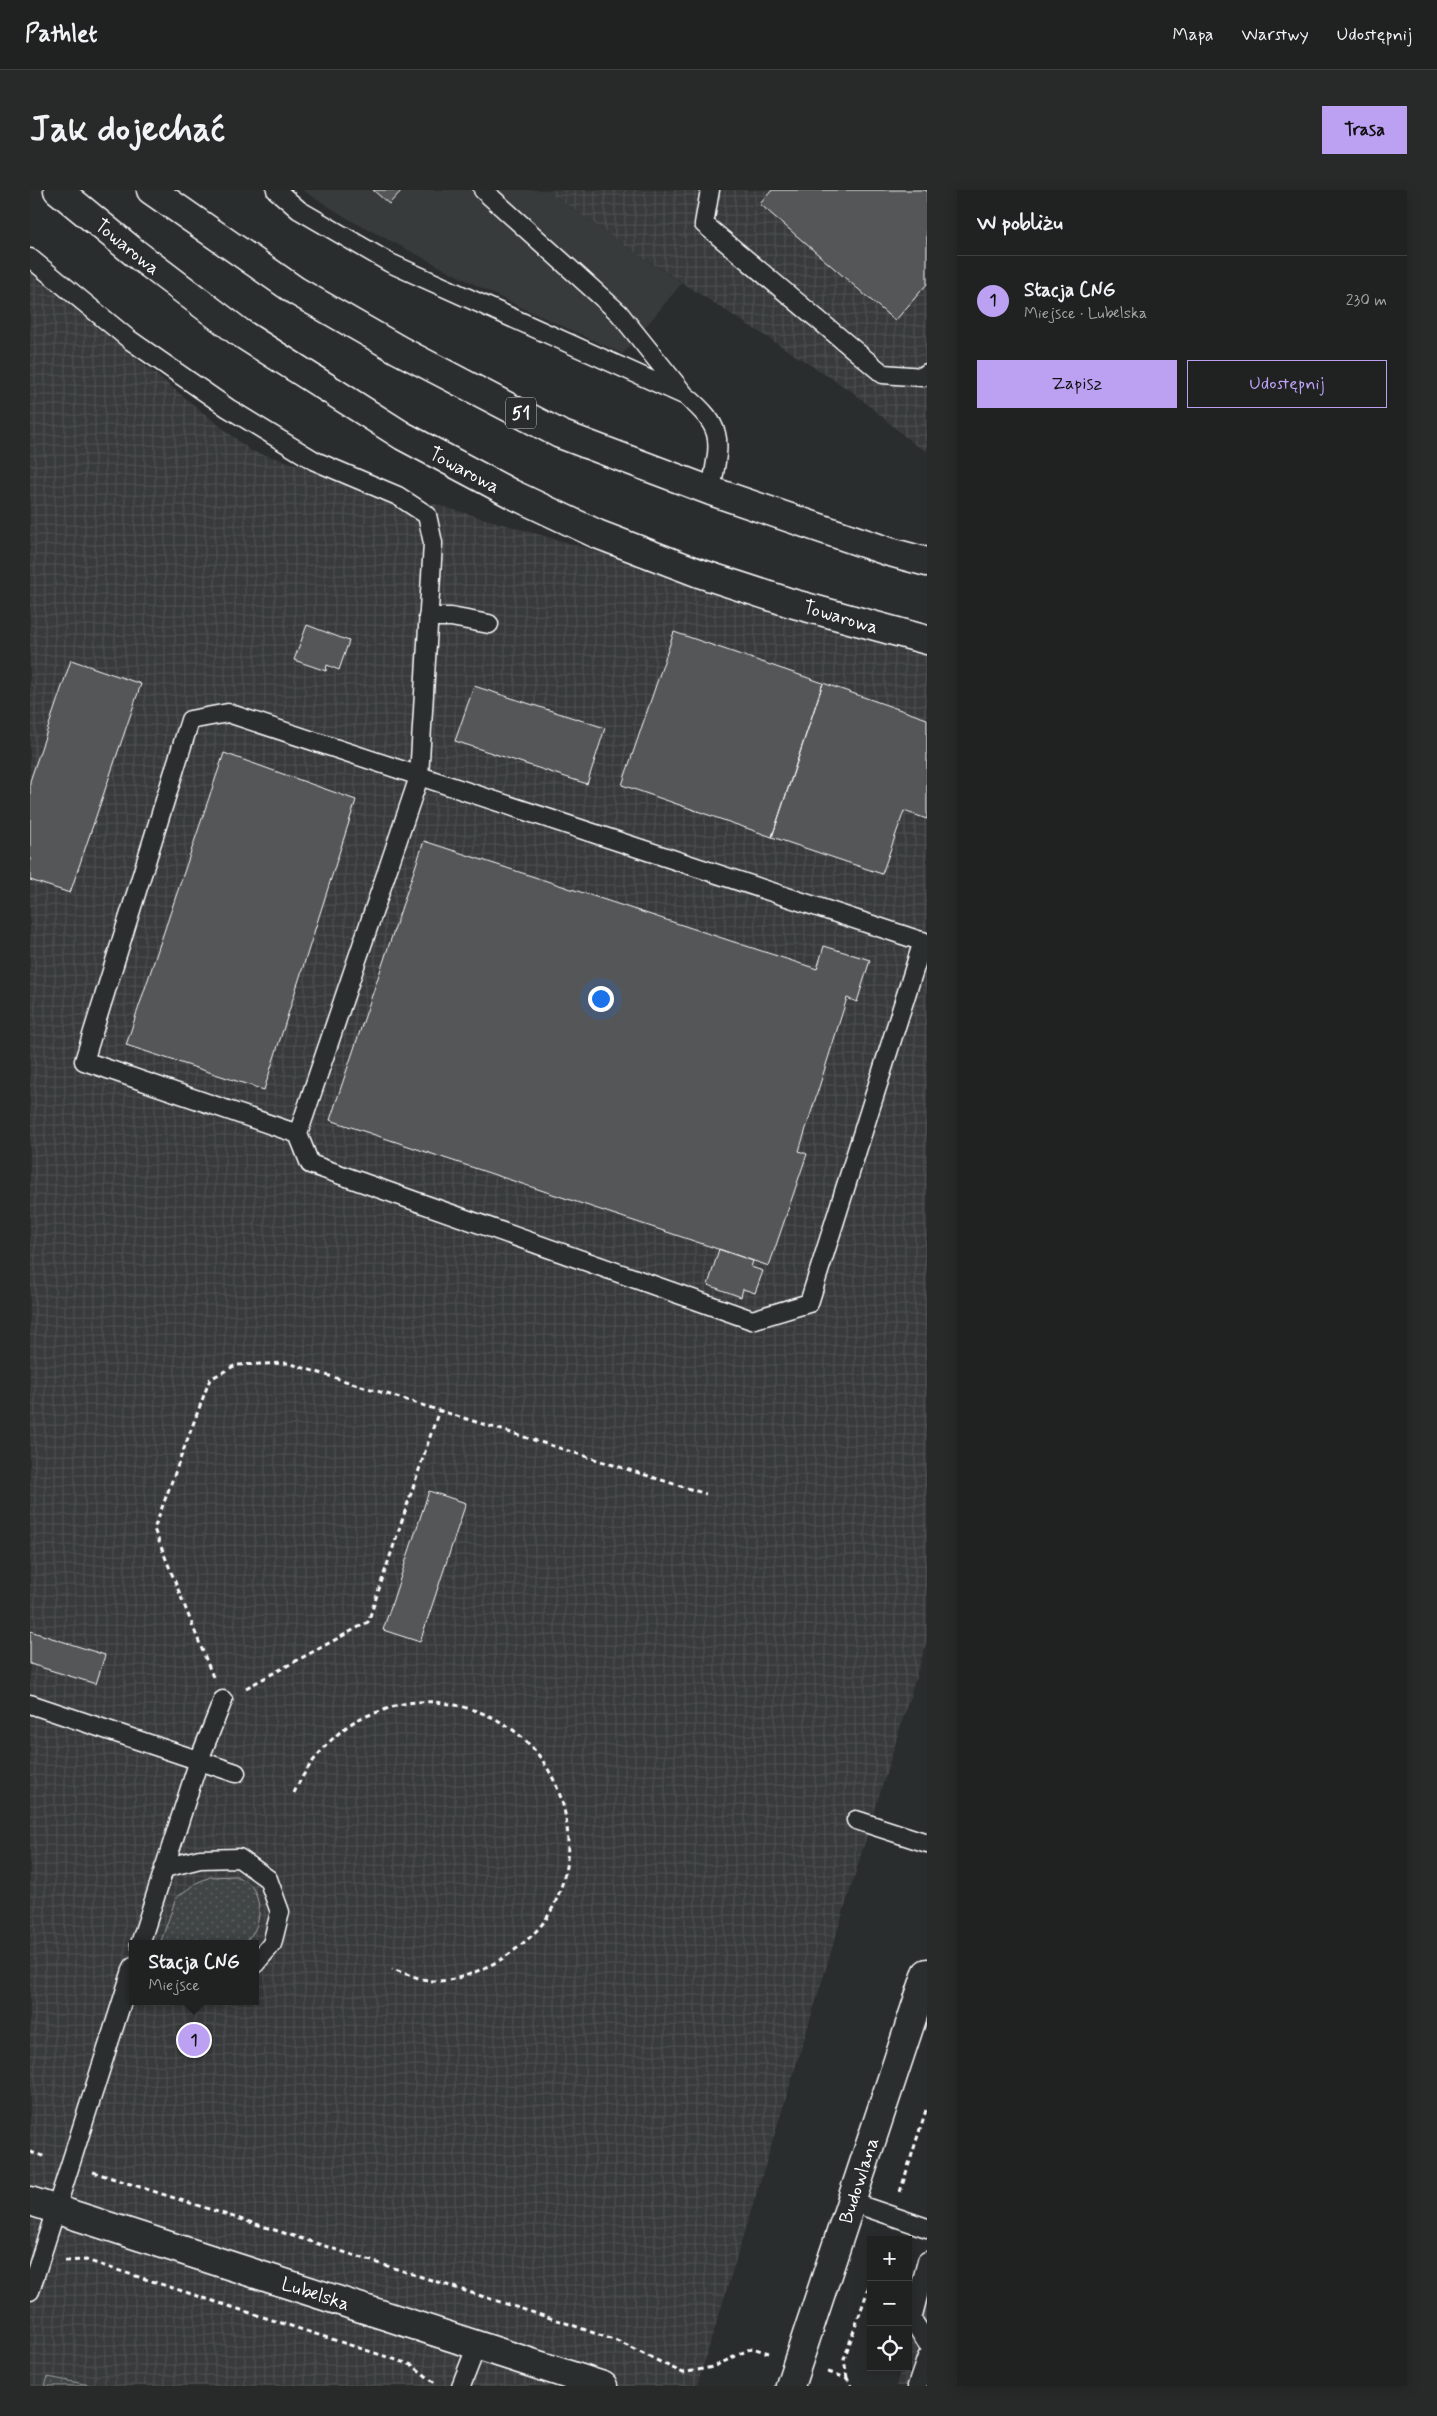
<!DOCTYPE html>
<html lang="pl">
<head>
<meta charset="utf-8">
<style>
	:root { --surface:#202222; --page:#282a2a; --text:#f1f3f6; --muted:#a2a4a5; --line:#3d3f40; --accent:#bca0f2 }
	body { margin:0; font-family:Mynerve,sans-serif; background:var(--page); color:var(--text) }
	.controls { position:absolute; right:15px; bottom:15px; display:grid; overflow:hidden; border-radius:0px; box-shadow:0 2px 12px #0003 }
	.controls button { width:45px; height:45px; display:grid; place-items:center; padding:0; border:0; border-bottom:1px solid var(--line); background:var(--surface); color:var(--text); font:25px sans-serif }
	.you { position:absolute; left:570px; top:808px; width:18px; height:18px; margin:-12px; border:4px solid #fff; border-radius:50%; background:#1a73e8; box-shadow:0 0 0 8px #1a73e833 }
	.badge { display:grid; place-items:center; width:32px; height:32px; border-radius:50%; background:var(--accent); color:#111; font-size:16px; font-weight:700 }
	.pin { position:absolute; translate:-50% -50%; border:2px solid #fff; box-shadow:0 1px 5px #0006 }
	.popup { position:absolute; left:99px; top:1750px; width:130px; height:65px; box-sizing:border-box; display:grid; place-content:center; border-radius:0px; background:var(--surface); filter:drop-shadow(0 1px 4px #0005); font-size:16px; white-space:nowrap; color:var(--muted) }
	.popup b { font-size:19px; color:var(--text) }
	.popup::after { content:''; position:absolute; left:50%; top:100%; margin-left:-10px; border:10px solid transparent; border-top-color:var(--surface) }
	.list { margin:0; padding:0; list-style:none }
	h2 { display:flex; justify-content:space-between; align-items:center; height:65px; margin:0; padding:0 20px; font-size:21px }
	h2 small { font-size:16px; font-weight:400; color:var(--muted) }
	.list li { display:grid; grid-template-columns:32px 1fr auto; gap:15px; align-items:center; box-sizing:border-box; height:90px; padding:0 20px; border-top:1px solid var(--line) }
	.list b { display:block; font-size:19px; white-space:nowrap }
	.list p { margin:0; font-size:16px; white-space:nowrap; color:var(--muted) }
	.list em { font-size:16px; font-style:normal; color:var(--muted) }
	.actions { display:flex; gap:10px; padding:15px 20px }
	.actions a { flex:1; padding:11px 0; border:1px solid var(--accent); border-radius:0px; text-align:center; font-size:18px; color:var(--accent) }
	.actions .main { background:var(--accent); color:#111 }
	.icon { flex:none; width:28px; height:28px; fill:none; stroke:currentColor; stroke-width:2; stroke-linecap:round; stroke-linejoin:round }
	.map { position:relative; flex:none; width:897px; height:2196px; overflow:hidden; border-radius:0px }
	header { display:flex; align-items:center; gap:30px; box-sizing:border-box; height:70px; padding:0 25px; background:var(--surface); border-bottom:1px solid var(--line) }
	header strong { font-size:24px }
	nav { display:flex; gap:28px; margin-inline-start:auto; font-size:18px }
	.intro { display:flex; align-items:center; justify-content:space-between; box-sizing:border-box; height:120px; padding:0 30px }
	h1 { margin:0; font-size:35px }
	.button { padding:12px 22px; border-radius:0px; background:var(--accent); color:#111; font-size:18px; font-weight:700 }
	main { display:flex; gap:30px; padding:0 30px }
	aside { flex:1; background:var(--surface); border-radius:0px; box-shadow:0 2px 12px #0003 }
	.map>svg:first-child { display:block }
</style>
</head>
<body>
<header>
<strong>Pathlet</strong>
<nav><a>Mapa</a><a>Warstwy</a><a>Udostępnij</a></nav>
</header>
<div class="intro"><h1>Jak dojechać</h1><a class="button">Trasa</a></div>
<main>
<div class="map">
<svg width="897" height="2196" viewBox="0 0 897 2196">
	<defs>
		<pattern id="industrial-grid" width="8" height="8" patternUnits="userSpaceOnUse" patternTransform="scale(1.25)"><rect width="8" height="8" fill="#373a3b"/><path d="M0 4h8M4 0v8" fill="none" stroke="#4b4e4f"/></pattern>
		<pattern id="grass-dots" width="8" height="8" patternUnits="userSpaceOnUse" patternTransform="scale(1.25)"><rect width="8" height="8" fill="#414445"/><path d="M2 2h.1M6 6h.1" fill="none" stroke="#5e6061" stroke-width="1.8" stroke-linecap="round"/></pattern>
	</defs>
	<rect width="100%" height="100%" fill="#2a2d2e"/>
	<filter id="ink" filterUnits="userSpaceOnUse"><feTurbulence type="fractalNoise" baseFrequency=".02" numOctaves="2"/><feDisplacementMap in="SourceGraphic" scale="10" xChannelSelector="R" yChannelSelector="G"/><feConvolveMatrix kernelMatrix="1 2 1 2 8 2 1 2 1" color-interpolation-filters="sRGB"/></filter>
	<g filter="url(#ink)">
		<path fill="#373a3b" d="M 272,0 L 516,0 L 592,54 L 652,93 L 593,164 L 469,107 L 322,31 Z"/>
		<path fill="url(#industrial-grid)" fill-rule="evenodd" d="M 516,0 L 897,0 L 897,261 L 885,255 L 824,203 L 592,54 Z
			M 0,83 L 221,261 L 897,457 L 897,1451 L 667,2196 L 0,2196 ZM 103,1754 L 225,1754 L 225,1811 L 103,1811 Z
			M 897,2087 L 897,2196 L 866,2196 L 871,2177 L 878,2177 L 878,2153 Z"/>
		<path fill="url(#grass-dots)" stroke="#a0a2a2" d="M 206,1686 C 211,1689 219,1692 222,1697 C 234,1715 231,1743 211,1754 L 130,1754 L 146,1708 L 166,1693 L 180,1687 Z
			M 18,2187 L 65,2196 L 15,2196 Z"/>
		<path fill="#555758" stroke="#fff" d="M 343,0 L 372,0 L 359,14 Z
			M 742,0 L 897,0 L 897,94 L 865,131 L 730,14 Z
			M 277,435 L 319,451 L 309,480 L 297,475 L 296,481 L 264,470 Z
			M 644,442 L 793,493 L 742,647 L 592,595 Z
			M 41,470 L 111,494 L 40,703 L 0,690 L 0,591 Z
			M 793,493 L 897,529 L 897,629 L 874,621 L 852,684 L 742,647 Z
			M 444,496 L 575,538 L 557,594 L 425,551 Z
			M 194,563 L 326,610 L 234,900 L 96,855 Z
			M 394,651 L 787,779 L 794,756 L 840,770 L 827,812 L 817,808 L 769,961 L 777,964 L 739,1076 L 300,930 Z
			M 689,1059 L 723,1071 L 721,1077 L 733,1081 L 725,1103 L 713,1099 L 711,1107 L 678,1095 Z
			M 399,1301 L 436,1313 L 390,1452 L 353,1440 Z
			M 0,1441 L 75,1465 L 66,1494 L 0,1474 Z
			M 178,1841 L 179,1856 L 150,1859 L 149,1843 Z"/>
		<g fill="none" stroke-linecap="round" stroke-linejoin="round">
			<g stroke="#fff" stroke-width="21">
				<path id="service" d="M 246,0 L 269,20 L 360,73 L 656,206 C 697,240 689,252 681,301
					M 453,0 L 589,123 L 654,204
					M 680,0 L 674,34 L 853,184 L 893,187 L 897,183
					M 0,68 L 100,150 L 198,218 L 285,271 L 368,306 L 397,325 L 403,353 L 389,587 L 268,944
					M 398,427 L 421,427 L 459,434
					M 893,751 L 779,1113 L 722,1130 L 280,974 L 268,944 L 54,871 L 160,530 L 198,523 L 897,753
					M 0,1514 L 206,1583
					M 826,1630 L 897,1653
					M 134,1678 L 170,1669 L 209,1668 L 238,1689 L 250,1722 L 242,1754 L 225,1774
					M 110,1754 L 169,1570 L 193,1510
					M 821,2012 L 897,2038
					M 897,2071 L 882,2129 L 897,2153
					M 0,2101 L 103,1777
					M 431,2196 L 447,2155
					M 887,2196 L 897,2167"/>
			</g>
			<g stroke="#fff" stroke-width="31">
				<path id="tertiary" d="M 0,2011 L 573,2196
					M 760,2196 L 897,1783"/>
			</g>
			<g stroke="#fff" stroke-width="31">
				<path id="primary" d="M 28,0 L 105,63 L 209,142 L 373,246 L 482,304 L 567,344 L 669,383 L 761,413 L 897,450
					M 121,0 L 266,101 L 369,160 L 530,244 L 681,301 L 860,362 L 897,372"/>
			</g>
			<path stroke="#fff" stroke-width="3" stroke-dasharray="5 4" stroke-linecap="butt" d="M 183,1487 L 124,1339 L 180,1189 L 206,1175 L 258,1173 L 676,1304
				M 216,1498 L 338,1432 L 409,1220
				M 264,1603 C 275,1577 302,1544 327,1530 C 337,1525 349,1522 359,1518 C 385,1508 415,1511 440,1519 C 526,1543 562,1644 521,1721 C 510,1741 489,1758 470,1770 C 454,1779 425,1792 406,1791 C 392,1791 375,1783 362,1779
				M 0,1962 L 16,1967
				M 63,1982 L 539,2134 L 589,2152 L 653,2183 L 683,2177 L 722,2158 L 739,2163
				M 870,2002 L 897,1917
				M 35,2071 L 56,2070 L 382,2175 L 405,2193
				M 798,2182 L 817,2188 L 821,2196
				M 817,2188 L 814,2169 L 841,2091"/>
			<use href="#service" stroke="#2a2d2e" stroke-width="18"/>
			<use href="#tertiary" stroke="#2a2d2e" stroke-width="28"/>
			<use href="#primary" stroke="#2a2d2e" stroke-width="28"/>
		</g>
	</g>
	<g text-anchor="middle" stroke-width="4.5" stroke-linejoin="round" paint-order="stroke">
		<rect fill="#2a2d2e" stroke="#bfc0c0" stroke-width="1" x="476" y="207.5" width="30" height="31" rx="4"/>
		<g font-size="18" font-weight="bold" fill="#fff">
			<text x="491" y="229">51</text>
		</g>
		<g font-size="19" fill="#fff" stroke="#2a2d2e">
			<text transform="translate(98 56) rotate(39)" y="7">Towarowa</text>
			<text transform="translate(435 279) rotate(28)" y="7">Towarowa</text>
			<text transform="translate(811 426) rotate(16)" y="7">Towarowa</text>
			<text transform="translate(828 1990) rotate(-72)" y="7">Budowlana</text>
			<text transform="translate(286 2103) rotate(18)" y="7">Lubelska</text>
		</g>
	</g>
</svg>
<div class="controls">
<button>+</button>
<button>−</button>
<button><svg class="icon" aria-label="locate" viewBox="0 0 24 24"><circle cx="12" cy="12" r="6"/><path d="M12 2v4M12 18v4M2 12h4M18 12h4"/></svg></button>
</div>
<div class="you"></div>
<div class="pin badge" style="left:164px;top:1850px">1</div>
<div class="popup"><b>Stacja CNG</b>Miejsce</div>
</div>
<aside>
<h2>W pobliżu<small></small></h2>
<ul class="list">
<li><span class="badge">1</span><div><b>Stacja CNG</b><p>Miejsce · Lubelska</p></div><em>230 m</em></li>
</ul>
<div class="actions"><a class="main">Zapisz</a><a>Udostępnij</a></div>
</aside>
</main>
</body>
</html>
